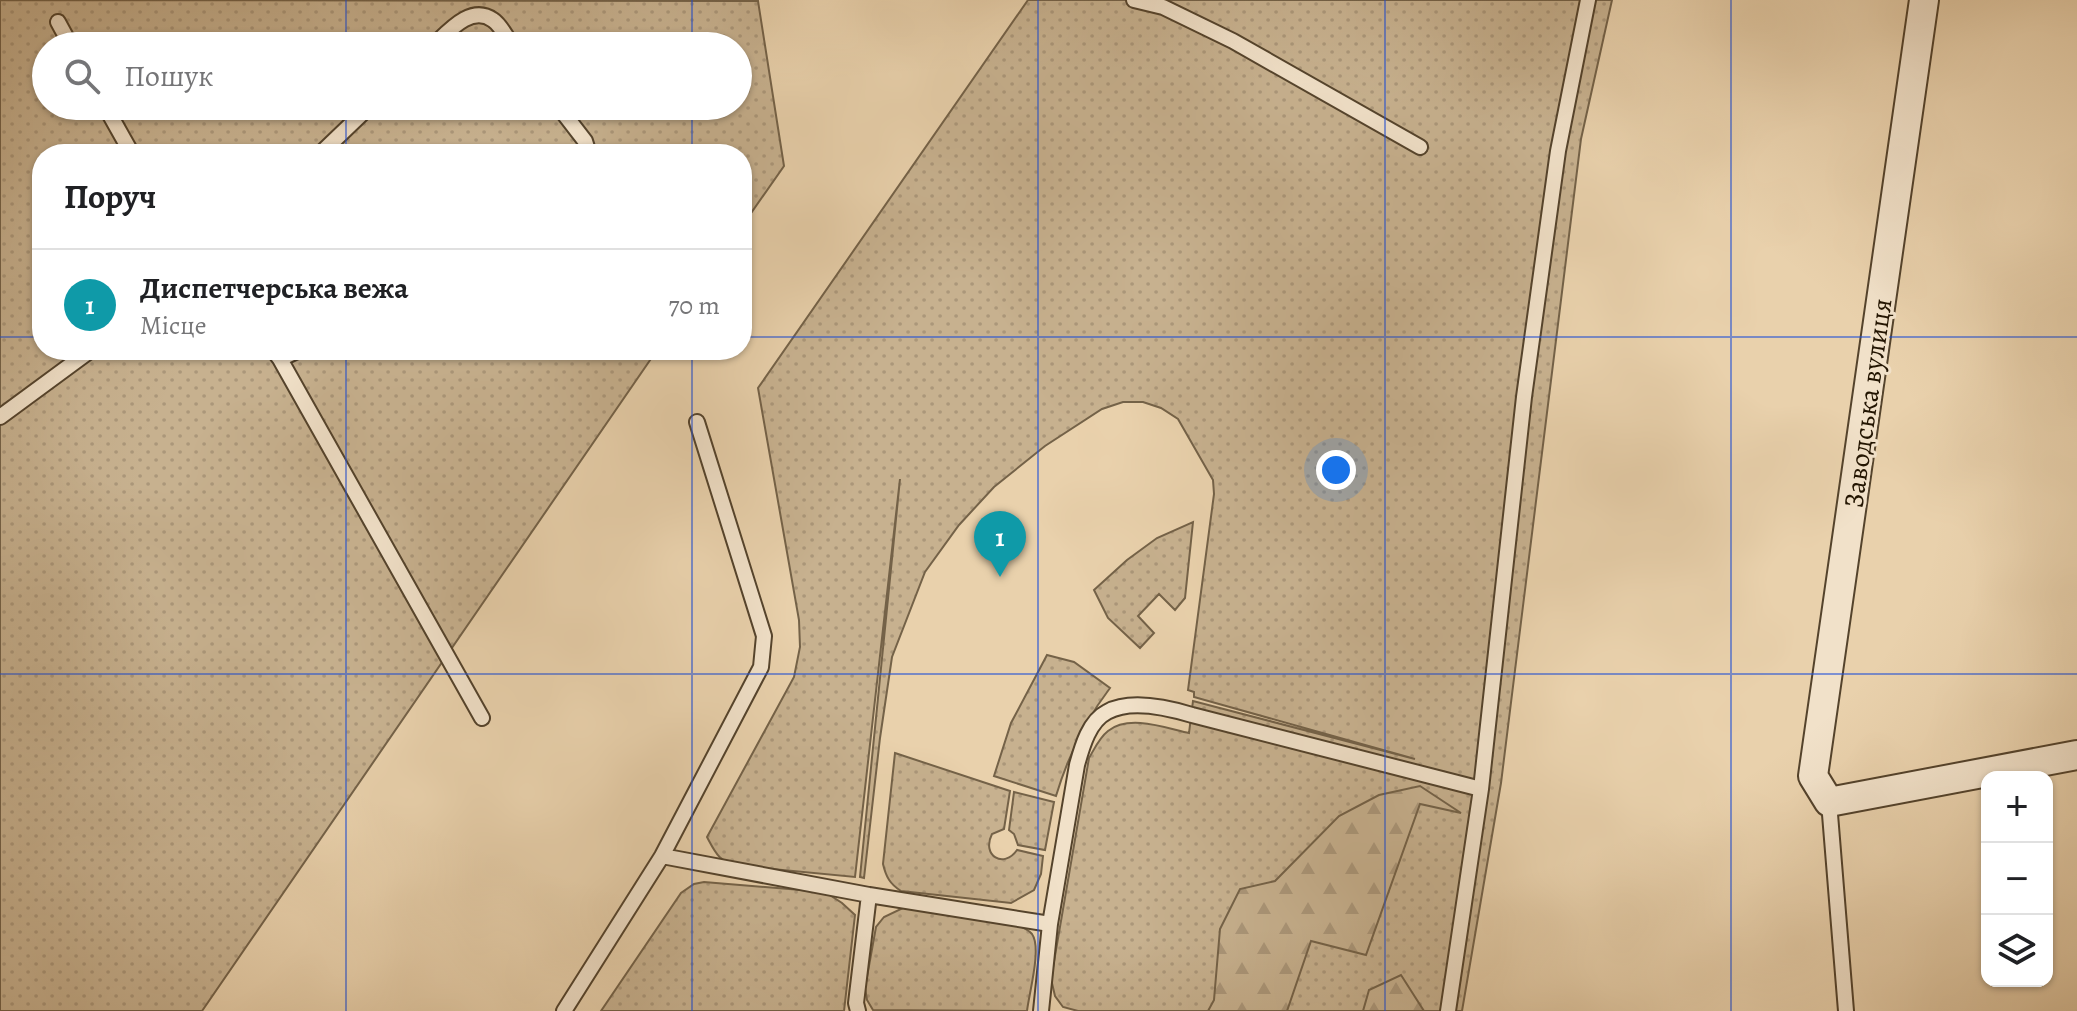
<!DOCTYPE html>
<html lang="uk">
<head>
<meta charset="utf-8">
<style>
	:root { --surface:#fff; --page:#f2f2f2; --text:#202124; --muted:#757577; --line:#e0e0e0; --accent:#0f766e }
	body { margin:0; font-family:Alegreya,serif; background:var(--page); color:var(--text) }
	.controls { position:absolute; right:24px; bottom:24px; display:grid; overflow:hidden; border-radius:16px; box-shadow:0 2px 6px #0004 }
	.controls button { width:72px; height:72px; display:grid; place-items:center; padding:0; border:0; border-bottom:2px solid var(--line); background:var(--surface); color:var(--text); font:40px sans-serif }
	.you { position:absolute; left:1336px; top:470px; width:28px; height:28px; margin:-20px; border:6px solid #fff; border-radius:50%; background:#1a73e8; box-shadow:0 0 0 12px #1a73e833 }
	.badge { display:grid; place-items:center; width:52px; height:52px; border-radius:50%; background:var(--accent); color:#fff; font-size:26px; font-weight:700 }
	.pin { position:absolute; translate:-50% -66px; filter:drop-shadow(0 2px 4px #0008) }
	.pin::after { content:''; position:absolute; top:42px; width:28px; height:24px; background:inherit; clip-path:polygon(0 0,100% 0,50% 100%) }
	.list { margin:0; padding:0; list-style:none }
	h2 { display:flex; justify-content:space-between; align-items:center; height:104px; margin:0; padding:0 32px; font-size:34px }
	h2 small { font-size:26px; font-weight:400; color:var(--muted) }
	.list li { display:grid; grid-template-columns:52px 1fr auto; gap:24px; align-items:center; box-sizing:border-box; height:112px; padding:0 32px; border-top:2px solid var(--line) }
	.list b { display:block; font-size:30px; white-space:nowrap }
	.list p { margin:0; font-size:26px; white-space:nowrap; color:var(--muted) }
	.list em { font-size:26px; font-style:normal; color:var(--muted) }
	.icon { flex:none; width:44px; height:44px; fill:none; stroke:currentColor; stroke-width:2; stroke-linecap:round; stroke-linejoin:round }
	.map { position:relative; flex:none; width:2077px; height:1011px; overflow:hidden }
	.search { position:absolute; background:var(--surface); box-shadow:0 2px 6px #0004; left:32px; top:32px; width:720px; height:88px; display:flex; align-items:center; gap:20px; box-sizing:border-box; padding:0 28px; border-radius:44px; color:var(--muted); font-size:30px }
	.panel { position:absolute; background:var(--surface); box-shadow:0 2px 6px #0004; left:32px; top:144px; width:720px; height:216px; border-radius:32px }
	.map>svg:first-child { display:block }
</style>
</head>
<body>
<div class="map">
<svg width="2077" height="1011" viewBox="0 0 2077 1011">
	<defs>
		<pattern id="grass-dots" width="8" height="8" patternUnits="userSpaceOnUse" patternTransform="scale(2)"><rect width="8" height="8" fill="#c7b18f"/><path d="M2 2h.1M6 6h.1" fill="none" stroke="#ab977a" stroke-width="1.8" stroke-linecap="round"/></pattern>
		<pattern id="forest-firs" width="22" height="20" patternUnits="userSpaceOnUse" patternTransform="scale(2)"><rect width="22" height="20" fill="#c7b18f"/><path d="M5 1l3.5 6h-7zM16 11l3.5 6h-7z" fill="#ab977a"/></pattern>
	</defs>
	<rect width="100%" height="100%" fill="#e9d1ac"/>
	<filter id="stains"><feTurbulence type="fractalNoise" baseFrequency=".0025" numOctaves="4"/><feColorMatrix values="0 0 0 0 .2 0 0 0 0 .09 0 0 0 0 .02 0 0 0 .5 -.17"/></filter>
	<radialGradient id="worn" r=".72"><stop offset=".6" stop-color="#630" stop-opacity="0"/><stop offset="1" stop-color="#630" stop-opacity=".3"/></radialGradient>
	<path fill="url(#grass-dots)" stroke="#746248" stroke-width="2" fill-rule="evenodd" d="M 0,0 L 758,1 L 784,166 L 742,226 L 742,154 L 42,154 L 42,350 L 657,350 L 202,1011 L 0,1011 ZM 46,46 L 738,46 L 738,106 L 46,106 Z
		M 1028,0 L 1612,0 L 1581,139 L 1501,783 L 1462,1011 L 1078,1011 L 1063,1007 L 1055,996 L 1051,979 L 1089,758 C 1095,748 1099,738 1108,731 C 1129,714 1166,728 1189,733 L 1193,701 L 1415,759 L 1194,697 L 1194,692 L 1188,690 L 1214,494 L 1213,480 L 1178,419 L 1161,408 L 1143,402 L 1123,402 L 1102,409 L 1045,446 L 994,487 L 959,525 L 925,572 L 892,657 L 880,738 L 864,878 L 860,877 L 900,479 L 855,877 L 740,866 C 719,862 716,854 707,837 L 794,677 L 800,647 L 799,620 L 758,388 Z
		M 1193,522 L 1185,598 L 1175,610 L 1159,594 L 1138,616 L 1154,633 L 1140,648 L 1108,618 L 1094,590 L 1127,560 L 1157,538 Z
		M 1047,655 L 1074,662 L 1110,688 C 1084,722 1068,756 1056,796 L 994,776 L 1011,723 Z
		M 895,753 L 1010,791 L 1004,829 L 992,834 C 981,856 1004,869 1017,850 L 1043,856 L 1041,874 L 1034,890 L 1011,903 L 901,891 C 890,884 886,877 883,864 Z
		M 1014,792 L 1054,802 L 1045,850 L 1018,845 L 1014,834 L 1009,830 Z
		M 704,882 L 825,892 L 842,903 L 855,915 L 844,1011 L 601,1011 L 681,893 L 694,884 Z
		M 907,906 L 1015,925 C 1021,927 1027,928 1032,934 C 1042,948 1029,993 1027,1011 L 873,1010 L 867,1000 L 865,988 L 876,927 L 884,917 Z"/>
	<path fill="url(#forest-firs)" stroke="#746248" stroke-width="2" d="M 1420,786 L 1461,813 L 1420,804 L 1366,955 L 1311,941 L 1287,1011 L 1208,1011 L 1214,1000 L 1220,929 L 1240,889 L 1275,881 L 1339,816 L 1379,795 Z
		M 1401,975 L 1424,1011 L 1363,1011 L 1369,990 Z"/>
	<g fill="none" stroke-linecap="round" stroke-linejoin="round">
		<g stroke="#54432c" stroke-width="18">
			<path id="lane" d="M 1134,0 L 1163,7 L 1233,41 L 1420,147
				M 58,22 L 71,46
				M 433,46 C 448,32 471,4 493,20 C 501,25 507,39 513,46
				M 105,106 L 132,154
				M 558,106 L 585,141 L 589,154
				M 320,154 L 370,106
				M 273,350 L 280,359 L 482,718
				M 280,359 L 299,350
				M 0,417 L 91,350
				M 1829,802 L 1846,1011
				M 662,856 L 869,895 L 1050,924
				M 564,1011 L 662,856 L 761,667 L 764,636 L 697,422
				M 858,1011 L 856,1003 L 869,895
				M 1041,1011 L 1050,924 L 1077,765 C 1082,747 1089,721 1107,712 C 1130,699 1169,708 1192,715 L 1481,789
				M 1448,1011 L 1481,789 L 1524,397 L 1558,151 L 1588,0"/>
		</g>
		<g stroke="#54432c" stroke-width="32">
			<path id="street" d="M 1924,0 L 1813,776 L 1829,802 L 2077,755"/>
		</g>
		<use href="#lane" stroke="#f1e1c9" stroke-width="14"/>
		<use href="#street" stroke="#f1e1c9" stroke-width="28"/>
	</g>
	<path fill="none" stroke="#1d4ed8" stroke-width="2" stroke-opacity="0.55" d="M 346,0 L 346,46M 692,0 L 692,46M 1038,0 L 1038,1011M 1385,0 L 1385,1011M 1731,0 L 1731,1011M 346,106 L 346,154M 692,106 L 692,154M 0,337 L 42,337M 742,337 L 2077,337M 346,350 L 346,1011M 692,350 L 692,1011M 0,674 L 2077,674"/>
	<g text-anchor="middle" stroke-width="6" stroke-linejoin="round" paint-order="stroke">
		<g font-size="28" fill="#221401" stroke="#f1e1c9">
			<text transform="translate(1867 403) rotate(-82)" y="10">Заводська вулиця</text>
		</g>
	</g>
	<rect width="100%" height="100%" filter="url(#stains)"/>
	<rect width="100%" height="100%" fill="url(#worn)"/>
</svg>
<div class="controls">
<button>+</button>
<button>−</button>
<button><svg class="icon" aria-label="layers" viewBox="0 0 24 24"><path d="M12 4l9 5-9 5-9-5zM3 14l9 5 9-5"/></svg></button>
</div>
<div class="you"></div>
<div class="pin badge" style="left:1000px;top:577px;background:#0f9aa8">1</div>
<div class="search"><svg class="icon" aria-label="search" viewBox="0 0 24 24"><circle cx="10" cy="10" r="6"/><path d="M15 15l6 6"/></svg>Пошук</div>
<section class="panel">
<h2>Поруч<small></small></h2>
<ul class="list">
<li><span class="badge" style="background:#0f9aa8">1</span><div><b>Диспетчерська вежа</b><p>Місце</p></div><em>70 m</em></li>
</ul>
</section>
</div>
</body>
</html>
